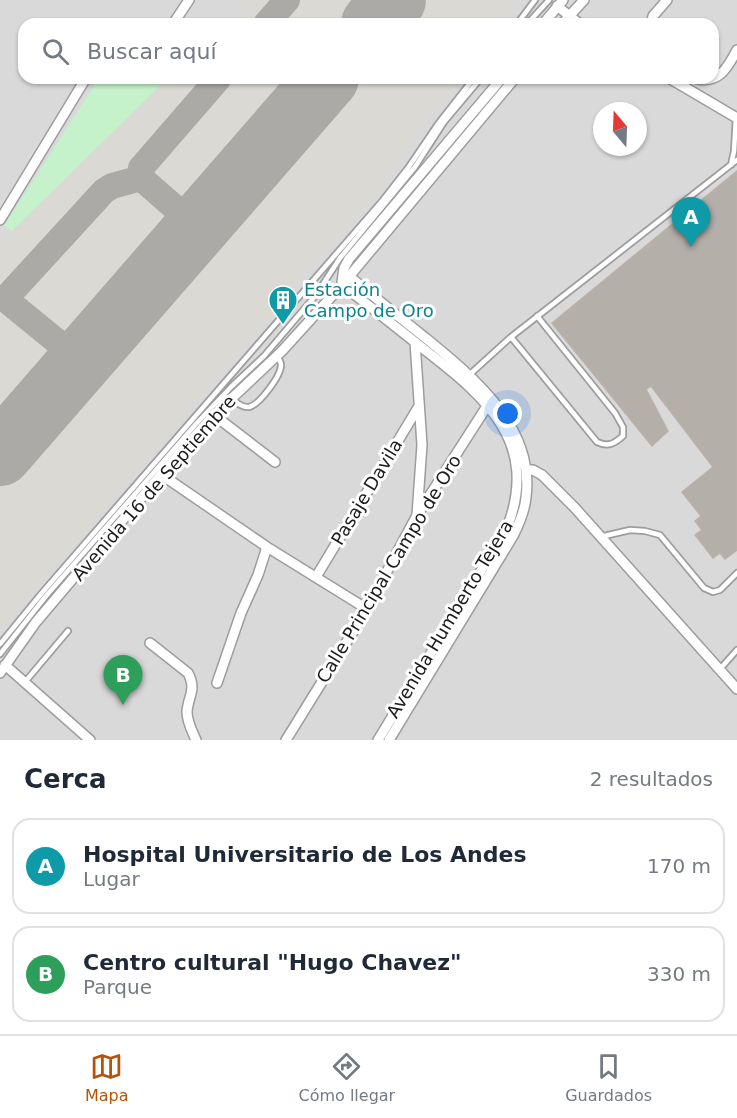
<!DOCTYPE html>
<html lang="es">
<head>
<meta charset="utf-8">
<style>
	:root { --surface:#fff; --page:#f6f6f7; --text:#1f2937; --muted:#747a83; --line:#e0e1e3; --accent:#b45309 }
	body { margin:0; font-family:"DejaVu Sans",sans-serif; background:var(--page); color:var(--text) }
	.compass { position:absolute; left:593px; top:102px; width:54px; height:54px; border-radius:50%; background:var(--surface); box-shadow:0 2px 4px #0004; rotate:341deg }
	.you { position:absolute; left:508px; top:414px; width:21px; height:21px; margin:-15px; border:4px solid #fff; border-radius:50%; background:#1a73e8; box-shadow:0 0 0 9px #1a73e833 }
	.badge { display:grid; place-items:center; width:39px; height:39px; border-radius:50%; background:var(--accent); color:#fff; font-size:20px; font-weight:700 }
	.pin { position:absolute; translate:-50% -50px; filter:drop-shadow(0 2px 3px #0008) }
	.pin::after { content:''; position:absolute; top:32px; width:21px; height:18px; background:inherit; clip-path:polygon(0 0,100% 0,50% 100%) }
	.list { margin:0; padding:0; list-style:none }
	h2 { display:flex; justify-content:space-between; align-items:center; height:78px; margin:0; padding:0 24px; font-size:26px }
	h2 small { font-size:20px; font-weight:400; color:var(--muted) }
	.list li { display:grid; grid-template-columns:39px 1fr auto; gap:18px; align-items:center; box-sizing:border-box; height:96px; margin:0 12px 12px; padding:0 12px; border:2px solid var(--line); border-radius:18px }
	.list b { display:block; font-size:22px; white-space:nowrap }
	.list p { margin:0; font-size:20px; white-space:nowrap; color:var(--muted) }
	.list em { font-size:20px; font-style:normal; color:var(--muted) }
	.icon { flex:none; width:33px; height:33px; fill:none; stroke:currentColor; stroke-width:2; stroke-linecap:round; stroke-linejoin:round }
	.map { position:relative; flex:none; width:737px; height:740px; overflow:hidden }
	.search { position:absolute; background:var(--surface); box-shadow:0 2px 4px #0004; left:18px; right:18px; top:18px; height:66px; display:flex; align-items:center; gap:15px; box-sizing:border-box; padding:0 21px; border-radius:18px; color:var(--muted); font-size:22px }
	.sheet { height:294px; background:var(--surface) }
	nav { display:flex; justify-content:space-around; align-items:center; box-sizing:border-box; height:84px; border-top:2px solid var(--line); background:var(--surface); font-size:16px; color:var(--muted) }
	nav a { display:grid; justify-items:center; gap:3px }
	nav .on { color:var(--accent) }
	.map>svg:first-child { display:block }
</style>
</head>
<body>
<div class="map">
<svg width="737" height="740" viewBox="0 0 737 740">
	<rect width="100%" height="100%" fill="#eceae3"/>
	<path fill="#dad9d9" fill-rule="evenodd" d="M 0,0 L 737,0 L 737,740 L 0,740 ZM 24,24 L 713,24 L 713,78 L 24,78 ZM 602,111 L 638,111 L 638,147 L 602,147 Z"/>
	<path fill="#dbd9d4" d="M 246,0 L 515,0 L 501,24 L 225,24 Z
		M 168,78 L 461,78 L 404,148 L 387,180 L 0,629 L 0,243 Z"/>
	<path fill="#c5f2ca" d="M 99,78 L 168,78 L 12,231 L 4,226 Z"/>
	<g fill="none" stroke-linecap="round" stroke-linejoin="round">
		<path stroke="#abaaa6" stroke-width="26" d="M 266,24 L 287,0
			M 197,227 L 141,178 L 141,168 L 219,78
			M 81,361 L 5,299 L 104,191 L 112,186 L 141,178"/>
		<path stroke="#abaaa6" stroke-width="64" d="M 373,24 L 394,0
			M 0,454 L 327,78"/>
	</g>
	<path fill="#b5afa9" stroke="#bcb1a8" stroke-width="1.5" d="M 737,171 L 737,550 L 725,559 L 720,553 L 713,558 L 695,535 L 702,530 L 695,521 L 701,516 L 682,492 L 713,467 L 651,386 L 646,389 L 668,431 L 652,446 L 552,323 Z"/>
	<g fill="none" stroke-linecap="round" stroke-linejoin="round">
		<g stroke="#9d9d9d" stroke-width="8">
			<path id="lane" d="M 517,24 L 535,0
				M 527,24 L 549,0
				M 731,165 L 734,151 L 736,117
				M 511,337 L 597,442 C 608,447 614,444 623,436 L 623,427 L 615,413 L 537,316
				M 468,376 L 511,337 L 737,160
				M 231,399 C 236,402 242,408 249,407 C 259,405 281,376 281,365 C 281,362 279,359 277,356
				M 600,537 L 630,530 L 645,531 L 660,535 L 704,588 L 713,592 L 720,590 L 737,573
				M 0,644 L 41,594 L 383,200 L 408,168 L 438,124 L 474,78
				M 0,654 L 46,596 L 196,424 L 231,387 L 264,356 L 316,295 L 340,258 L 415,167 L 444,122 L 481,78
				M 720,669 L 737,650
				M 25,682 L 68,631"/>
		</g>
		<g stroke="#9d9d9d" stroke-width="12">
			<path id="street" d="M 557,6 L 580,24
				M 173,24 L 189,0
				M 543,24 L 563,0
				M 562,24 L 584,0
				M 651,24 L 653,16 L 667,0
				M 669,78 L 737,118
				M 694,78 C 718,85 727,69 737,50
				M 0,220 L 86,78
				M 349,276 C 373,296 398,316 423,336 C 472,376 535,426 526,497 C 525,511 519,524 513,536 L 389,740
				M 342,282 L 344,268 L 349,259 L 502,78
				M 342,285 C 370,306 397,328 425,350 C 487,398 540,443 507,528 L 378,740
				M 415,342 L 422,445 L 417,515
				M 214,415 L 275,462
				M 526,470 L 533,470 L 542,475 L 575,508 L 737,689
				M 162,475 L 267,547 L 367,609
				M 316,577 L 419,406
				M 150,643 L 188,673 C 197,690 188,696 187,712 C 187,722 192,731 196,740
				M 5,665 L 90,740
				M 0,673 L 36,622 L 176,457 L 214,415 L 282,351 L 342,285 L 515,78
				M 217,683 L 241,613 L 258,575 L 267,547
				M 286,740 L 367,609 L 416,517 L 489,403"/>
		</g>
		<use href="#lane" stroke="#fff" stroke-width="4.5"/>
		<use href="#street" stroke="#fff" stroke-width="9"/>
	</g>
	<defs>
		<g id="building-pin" transform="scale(1.5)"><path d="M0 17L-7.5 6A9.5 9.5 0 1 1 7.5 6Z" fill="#0f9aa8" stroke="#fff"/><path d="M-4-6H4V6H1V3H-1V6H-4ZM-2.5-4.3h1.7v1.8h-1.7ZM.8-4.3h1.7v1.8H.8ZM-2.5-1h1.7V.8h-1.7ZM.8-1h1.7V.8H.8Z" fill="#fff"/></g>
	</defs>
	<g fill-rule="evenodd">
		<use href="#building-pin" x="283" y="300"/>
	</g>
	<g text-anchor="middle" stroke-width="6" stroke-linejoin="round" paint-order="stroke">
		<g font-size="18" fill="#0d838f" stroke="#fff" text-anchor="start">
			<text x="304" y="296">Estación<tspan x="304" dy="21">Campo de Oro</tspan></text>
		</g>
		<g font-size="18" fill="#1c1c1c" stroke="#fff">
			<text transform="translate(154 488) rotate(-49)" y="6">Avenida 16 de Septiembre</text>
			<text transform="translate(367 492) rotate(-59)" y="6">Pasaje Davila</text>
			<text transform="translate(389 569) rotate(-59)" y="6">Calle Principal Campo de Oro</text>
			<text transform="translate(450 619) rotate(-59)" y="6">Avenida Humberto Tejera</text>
		</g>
	</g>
</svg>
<svg class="compass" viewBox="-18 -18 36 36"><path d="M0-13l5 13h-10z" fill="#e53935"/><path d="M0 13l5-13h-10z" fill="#747a83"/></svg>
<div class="you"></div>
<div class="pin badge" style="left:691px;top:247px;background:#0f9aa8">A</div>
<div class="pin badge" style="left:123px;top:705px;background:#2e9e5b">B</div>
<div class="search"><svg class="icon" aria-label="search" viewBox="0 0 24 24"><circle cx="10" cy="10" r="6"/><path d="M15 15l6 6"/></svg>Buscar aquí</div>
</div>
<section class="sheet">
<h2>Cerca<small>2 resultados</small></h2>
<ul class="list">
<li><span class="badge" style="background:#0f9aa8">A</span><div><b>Hospital Universitario de Los Andes</b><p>Lugar</p></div><em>170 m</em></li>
<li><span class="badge" style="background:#2e9e5b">B</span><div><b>Centro cultural &quot;Hugo Chavez&quot;</b><p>Parque</p></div><em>330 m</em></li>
</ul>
</section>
<nav>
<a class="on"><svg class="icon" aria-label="map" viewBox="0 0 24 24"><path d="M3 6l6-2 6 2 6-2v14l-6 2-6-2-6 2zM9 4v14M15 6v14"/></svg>Mapa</a>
<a><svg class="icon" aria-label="directions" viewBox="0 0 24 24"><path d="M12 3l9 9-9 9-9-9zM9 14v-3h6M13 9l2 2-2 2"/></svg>Cómo llegar</a>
<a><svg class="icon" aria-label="saved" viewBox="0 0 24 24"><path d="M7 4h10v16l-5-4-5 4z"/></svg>Guardados</a>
</nav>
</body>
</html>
